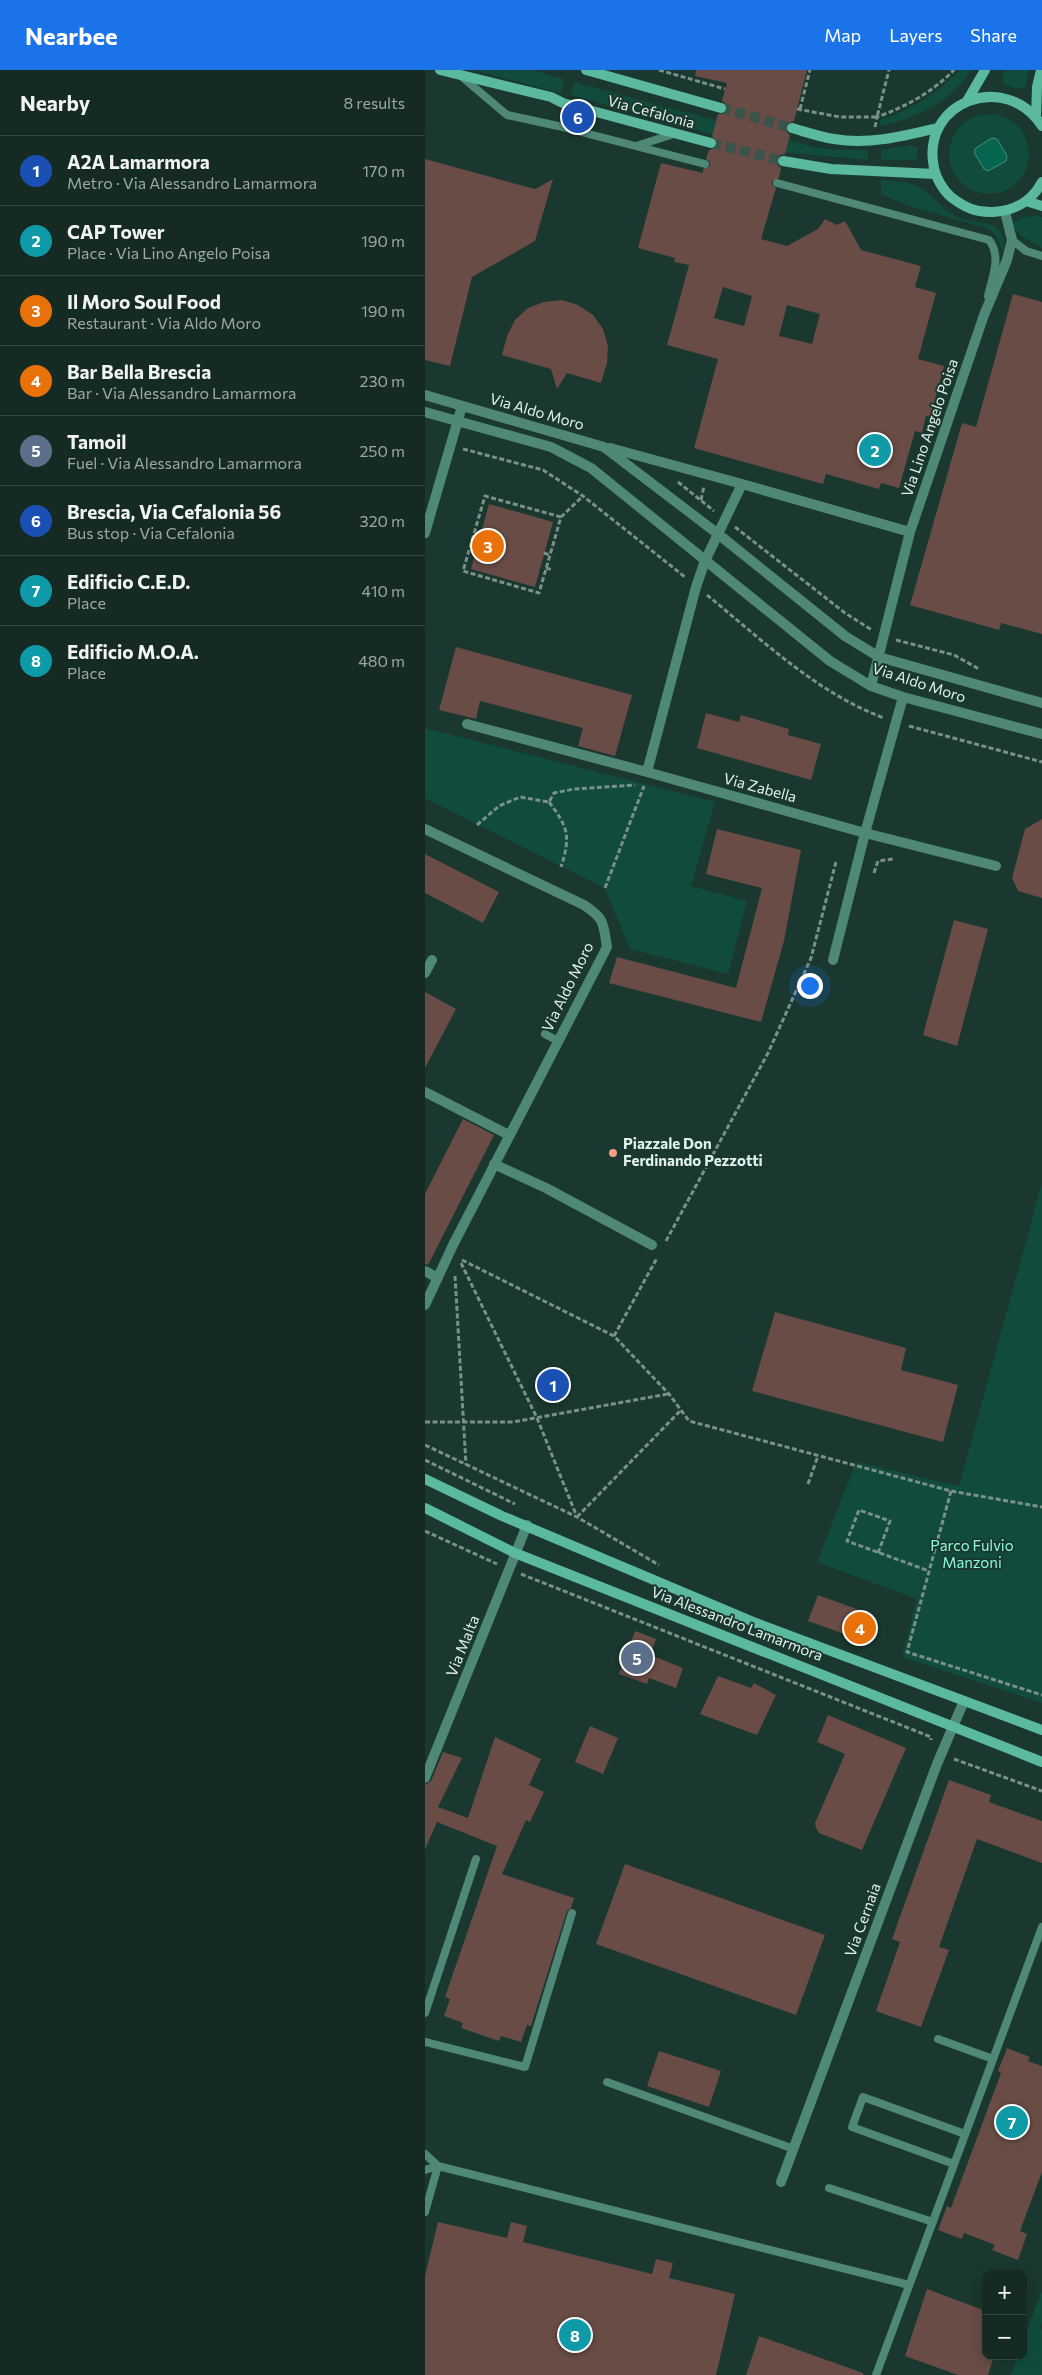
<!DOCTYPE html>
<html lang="en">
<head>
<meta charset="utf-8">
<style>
	:root { --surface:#142a23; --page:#1d322b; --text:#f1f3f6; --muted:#9da7a6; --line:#334641; --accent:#1a73e8 }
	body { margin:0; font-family:Commissioner,sans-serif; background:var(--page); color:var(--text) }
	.controls { position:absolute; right:15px; bottom:15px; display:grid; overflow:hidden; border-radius:10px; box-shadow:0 2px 12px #0003 }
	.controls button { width:45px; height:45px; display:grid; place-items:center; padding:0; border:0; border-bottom:1px solid var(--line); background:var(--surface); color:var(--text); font:25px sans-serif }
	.you { position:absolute; left:384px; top:915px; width:18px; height:18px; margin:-12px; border:4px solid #fff; border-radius:50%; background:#1a73e8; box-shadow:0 0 0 8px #1a73e833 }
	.badge { display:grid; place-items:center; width:32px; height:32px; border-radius:50%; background:var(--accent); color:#fff; font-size:16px; font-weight:700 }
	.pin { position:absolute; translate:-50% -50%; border:2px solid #fff; box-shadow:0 1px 5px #0006 }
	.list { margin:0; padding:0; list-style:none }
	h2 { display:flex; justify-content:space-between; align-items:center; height:65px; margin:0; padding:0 20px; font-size:21px }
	h2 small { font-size:16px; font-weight:400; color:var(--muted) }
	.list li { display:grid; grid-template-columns:32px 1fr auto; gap:15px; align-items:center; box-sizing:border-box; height:70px; padding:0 20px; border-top:1px solid var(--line) }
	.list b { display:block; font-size:19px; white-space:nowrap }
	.list p { margin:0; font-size:16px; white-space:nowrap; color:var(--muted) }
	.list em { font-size:16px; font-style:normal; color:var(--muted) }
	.map { position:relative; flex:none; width:617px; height:2305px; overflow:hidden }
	header { display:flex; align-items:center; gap:30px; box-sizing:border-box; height:70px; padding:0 25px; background:var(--accent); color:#fff }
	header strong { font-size:24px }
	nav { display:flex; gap:28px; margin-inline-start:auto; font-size:18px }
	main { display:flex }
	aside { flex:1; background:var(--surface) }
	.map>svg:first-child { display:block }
</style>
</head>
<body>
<header>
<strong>Nearbee</strong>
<nav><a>Map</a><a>Layers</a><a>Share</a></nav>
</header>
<main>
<aside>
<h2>Nearby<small>8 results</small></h2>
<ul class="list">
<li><span class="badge" style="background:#1a4fb4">1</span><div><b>A2A Lamarmora</b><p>Metro · Via Alessandro Lamarmora</p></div><em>170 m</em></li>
<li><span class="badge" style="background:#0f9aa8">2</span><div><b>CAP Tower</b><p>Place · Via Lino Angelo Poisa</p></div><em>190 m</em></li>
<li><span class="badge" style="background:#e8710a">3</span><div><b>Il Moro Soul Food</b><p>Restaurant · Via Aldo Moro</p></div><em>190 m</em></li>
<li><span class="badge" style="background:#e8710a">4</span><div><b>Bar Bella Brescia</b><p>Bar · Via Alessandro Lamarmora</p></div><em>230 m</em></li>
<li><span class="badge" style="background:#5c6f8a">5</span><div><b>Tamoil</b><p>Fuel · Via Alessandro Lamarmora</p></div><em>250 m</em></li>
<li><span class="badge" style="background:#1a4fb4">6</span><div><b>Brescia, Via Cefalonia 56</b><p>Bus stop · Via Cefalonia</p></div><em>320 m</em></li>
<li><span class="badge" style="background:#0f9aa8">7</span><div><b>Edificio C.E.D.</b><p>Place</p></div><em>410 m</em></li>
<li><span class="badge" style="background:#0f9aa8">8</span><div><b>Edificio M.O.A.</b><p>Place</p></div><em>480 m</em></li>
</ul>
</aside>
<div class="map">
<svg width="617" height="2305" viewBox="0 0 617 2305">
	<rect width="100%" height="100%" fill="#1a382f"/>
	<path fill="#114b3c" d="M 48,0 L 107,0 L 139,9 L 136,23 Z
		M 535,0 L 546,0 C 527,32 490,49 455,56 L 455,50 C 487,39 511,24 535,0 Z
		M 581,0 L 604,0 L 600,17 L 594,19 L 579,15 L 577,7 Z
		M 149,12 L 385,76 L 403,79 L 443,80 L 443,90 L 346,81 L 146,25 Z
		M524 84a40 40 0 1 1 80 0a40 40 0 1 1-80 0Z
		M 487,75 L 493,78 L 491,90 L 456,90 L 456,80 Z
		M 456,110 C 468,111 483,111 494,117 C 509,125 517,141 534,148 C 545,152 563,151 571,158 C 578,163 580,171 579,179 L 576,178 C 574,168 570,163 561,158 L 484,136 L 456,124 Z
		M 608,146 L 617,147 L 617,178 L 596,166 L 587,154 L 596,148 Z
		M 0,658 L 290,732 L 266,816 L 322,831 L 303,904 L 205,879 L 180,818 L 0,728 Z
		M 617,1113 L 617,1633 L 477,1587 L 492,1529 L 392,1492 L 431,1392 L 534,1416 Z
		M 617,2220 L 617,2252 L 615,2258 L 617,2259 L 617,2305 L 586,2305 L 593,2286 L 598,2286 L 598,2271 Z"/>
	<path fill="#066551" stroke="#478f7f" d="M 567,68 L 572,69 L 582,86 L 581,91 L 563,101 L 559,99 L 549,82 L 551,78 Z"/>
	<path fill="#684c45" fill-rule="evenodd" d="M 271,0 L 382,0 L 369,51 L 363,53 L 360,57 L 362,62 L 365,65 L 360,84 L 355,85 L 351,89 L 352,94 L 356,98 L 354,108 L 347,111 L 347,115 L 351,118 L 336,169 L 362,176 L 393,159 L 400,149 L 412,155 L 420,151 L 436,180 L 496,196 L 490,217 L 511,223 L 493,289 L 519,296 L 505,347 L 501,346 L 497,363 L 490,361 L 474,418 L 456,413 L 454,419 L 401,404 L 398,414 L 269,378 L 293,289 L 242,275 L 264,195 L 249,192 L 250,188 L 213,178 L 236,93 L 278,103 L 278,99 L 285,96 L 285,92 L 281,89 L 284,80 L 288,79 L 292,75 L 292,71 L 287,66 L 293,44 L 298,44 L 303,39 L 301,34 L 297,31 L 302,13 L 270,6 ZM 298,217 L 327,226 L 319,256 L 289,248 ZM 362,235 L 395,244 L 387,274 L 354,266 Z
		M 0,89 L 110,119 L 128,109 L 110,171 L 47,207 L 25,296 L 0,290 Z
		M 588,224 L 617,232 L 617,564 L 576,553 L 574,560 L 485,535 L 537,353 L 551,357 Z
		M 137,230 L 153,235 L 168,245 L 178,259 L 183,276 L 182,293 L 176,313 L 142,303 L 132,319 L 126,299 L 77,285 L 82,266 L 90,250 L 103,238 L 119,232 Z
		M 64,434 L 128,452 L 110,517 L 46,499 Z
		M 31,577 L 207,625 L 190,686 L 153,676 L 158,658 L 55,631 L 51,649 L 14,640 Z
		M 281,643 L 314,652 L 316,645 L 364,659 L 363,665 L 396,674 L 386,710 L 272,678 Z
		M 617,749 L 617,828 L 593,821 L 587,808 L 600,759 Z
		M 292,759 L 376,780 L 359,871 L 336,952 L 184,913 L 192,887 L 311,918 L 337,818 L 281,804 Z
		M 0,784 L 74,822 L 58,853 L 0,823 Z
		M 529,850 L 563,859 L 532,976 L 498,965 Z
		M 0,922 L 31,939 L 0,998 Z
		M 38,1049 L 69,1065 L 3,1195 L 0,1194 L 0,1124 Z
		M 350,1242 L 481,1278 L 476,1300 L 533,1315 L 518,1372 L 327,1321 Z
		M 393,1525 L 448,1545 L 439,1571 L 383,1551 Z
		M 210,1561 L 231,1569 L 225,1585 L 258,1598 L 251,1618 L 224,1608 L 222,1614 L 194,1604 Z
		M 293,1606 L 326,1618 L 329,1613 L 351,1625 L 332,1665 L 275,1644 Z
		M 403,1645 L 481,1678 L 437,1780 L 394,1763 L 391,1758 L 390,1753 L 420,1684 L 392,1672 Z
		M 165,1656 L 193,1668 L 178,1704 L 150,1692 Z
		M 70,1667 L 116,1689 L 104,1715 L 119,1722 L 105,1752 L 101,1750 L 77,1804 L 149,1828 L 146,1838 L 142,1841 L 106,1956 L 102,1955 L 96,1972 L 76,1966 L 74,1971 L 36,1958 L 38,1953 L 19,1946 L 25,1929 L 20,1927 L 72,1776 L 12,1752 L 0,1779 L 0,1715 L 6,1711 L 18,1682 L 37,1688 L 13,1737 L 43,1748 Z
		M 524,1710 L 566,1725 L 564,1732 L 617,1751 L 617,1793 L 552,1769 L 514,1877 L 524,1880 L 496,1957 L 451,1941 L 475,1872 L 467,1869 Z
		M 200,1794 L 400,1865 L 371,1945 L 171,1874 Z
		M 582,1978 L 605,1987 L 603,1991 L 617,1996 L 617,2102 L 595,2161 L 602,2164 L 593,2190 L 567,2180 L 570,2175 L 539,2163 L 537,2169 L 513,2160 L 522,2136 L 526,2138 L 576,2003 L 573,2001 Z
		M 234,1981 L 296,2001 L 284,2037 L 222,2016 Z
		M 13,2152 L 82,2168 L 86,2152 L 102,2156 L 98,2172 L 227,2204 L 231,2189 L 248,2193 L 244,2208 L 310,2224 L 291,2305 L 0,2305 L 0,2206 Z
		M 502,2219 L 561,2241 L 561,2286 L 569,2286 L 563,2305 L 533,2305 L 480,2286 Z
		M 334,2266 L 438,2303 L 438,2305 L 321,2305 Z"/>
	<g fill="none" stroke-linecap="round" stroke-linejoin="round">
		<path stroke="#38544b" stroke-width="10" stroke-dasharray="10 5" stroke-linecap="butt" d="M 296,38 L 367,58
			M 286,73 L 358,91"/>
		<path stroke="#799189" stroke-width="3" stroke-dasharray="5 2.5" stroke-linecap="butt" d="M 234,0 L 300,19
			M 372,39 L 415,47 L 452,47 L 464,0
			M 375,39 L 385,0
			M 450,57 L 452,47 C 482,36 506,23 529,0
			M 38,379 L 118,400 L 158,426 L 260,507
			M 253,412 L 289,441
			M 276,430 L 279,416
			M 136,447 L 60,426 L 38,501 L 114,523 L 136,447 L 158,426
			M 310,457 L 420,543 L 447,560
			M 119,483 L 125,485
			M 121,498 L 128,500
			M 282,525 C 337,570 392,623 459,648
			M 471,570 L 529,585 L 554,599
			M 484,656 L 617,692
			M 124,732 C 143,757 146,766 136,797
			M 52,755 L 74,736 L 95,727 L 124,732 L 129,723 L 149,719 L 210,715
			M 449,803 L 453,791 L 468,789
			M 180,818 L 219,716
			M 241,1171 L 343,983 L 386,888 L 411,792
			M 37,1190 L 189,1266 L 244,1324 L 264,1351 L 526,1421 L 617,1437
			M 36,1193 L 112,1348 L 152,1447
			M 30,1206 L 41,1395
			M 189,1266 L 232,1188
			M 0,1352 L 88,1352 L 243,1324
			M 0,1375 L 152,1447 L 234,1495
			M 0,1390 L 90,1434
			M 383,1414 L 393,1386
			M 526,1421 L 482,1582 L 617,1625
			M 152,1447 L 256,1340
			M 0,1461 L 72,1494
			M 453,1483 L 465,1451 L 434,1440 L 422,1471 L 504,1501
			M 96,1504 L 506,1667 L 506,1670
			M 529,1689 L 617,1721"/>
		<path stroke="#508877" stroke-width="8" d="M 36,6 L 82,45 L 133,56 L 280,94
			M 211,76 L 249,64
			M 352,113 L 564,170 C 577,186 567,208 563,226
			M 587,170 L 601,181 L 617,186
			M 120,964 L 133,971
			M 0,1943 L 51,1789
			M 513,1969 L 568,1989
			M 0,1972 L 100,1997 L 147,1843
			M 182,2012 L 369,2079
			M 0,2084 L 13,2096 L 0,2100
			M 529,2094 L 427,2057 L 438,2027 L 540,2064
			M 404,2118 L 508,2152
			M 0,2142 L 13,2096 L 484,2215
			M 451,2305 L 617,1857"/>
		<path stroke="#508877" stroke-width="10" d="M 0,325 L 179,377 L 293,464 L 420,566 L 454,587 L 617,633
			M 0,342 L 126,377 L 166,398 L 405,591 L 446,616 L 478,627 L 617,664
			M 185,378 L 317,414 L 485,462
			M 317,414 L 280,491 L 271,517 L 222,702 L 440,763 L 571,796
			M 0,463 L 37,336
			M 446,616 L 485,462 L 559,245 L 582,190 L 587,170 L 580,142
			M 42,654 L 222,702
			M 0,759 L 159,835 C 180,849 178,853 182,877 L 28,1175 L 0,1235
			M 408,890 L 440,763 L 478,627
			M 0,903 L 7,890
			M 0,1022 L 84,1065
			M 69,1094 L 121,1118 L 227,1175
			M 0,1201 L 13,1208
			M 0,1708 L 102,1455
			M 356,2112 L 512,1694 L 539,1631"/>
		<path stroke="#5ab99e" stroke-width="10" d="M 15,0 L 126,27 L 138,33 L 286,73
			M 161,0 L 296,38
			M 542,31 L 560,0
			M 611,47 L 612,17 L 616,0
			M 617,56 C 581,0 495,31 509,98 C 511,108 518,120 526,127 C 539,137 551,143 568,142 C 589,141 607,131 617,112
			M 367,58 C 381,62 395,67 409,69 C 444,75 479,66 513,58
			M 358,91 L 406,99 L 510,104
			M 601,131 L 617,136
			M 0,1409 L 77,1446 L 331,1553 L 617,1660
			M 0,1438 L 90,1483 L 617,1692"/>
	</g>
	<circle fill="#f49e88" stroke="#1a382f" stroke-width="2" cx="188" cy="1083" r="5"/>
	<g text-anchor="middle" stroke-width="4" stroke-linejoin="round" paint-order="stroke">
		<g font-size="15" fill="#dff1ea" stroke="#1a382f">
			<text transform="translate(226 42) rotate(15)" y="5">Via Cefalonia</text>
			<text transform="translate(112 342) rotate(16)" y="5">Via Aldo Moro</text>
			<text transform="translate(505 358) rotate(-71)" y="5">Via Lino Angelo Poisa</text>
			<text transform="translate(494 613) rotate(18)" y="5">Via Aldo Moro</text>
			<text transform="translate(335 718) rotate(15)" y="5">Via Zabella</text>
			<text transform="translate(143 917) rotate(-64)" y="5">Via Aldo Moro</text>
			<text transform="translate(312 1554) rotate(21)" y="5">Via Alessandro Lamarmora</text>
			<text transform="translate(38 1576) rotate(-68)" y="5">Via Malta</text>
			<text transform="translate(438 1850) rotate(-70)" y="5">Via Cernaia</text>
		</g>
		<g font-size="15" font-weight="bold" fill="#dff1ea" stroke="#1a382f" text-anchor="start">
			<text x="198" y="1079">Piazzale Don<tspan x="198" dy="17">Ferdinando Pezzotti</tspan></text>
		</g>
		<g font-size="15" fill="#89fbda" stroke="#1a382f">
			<text x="547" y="1481">Parco Fulvio<tspan x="547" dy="17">Manzoni</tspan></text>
		</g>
	</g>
</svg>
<div class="controls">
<button>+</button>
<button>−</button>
</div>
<div class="you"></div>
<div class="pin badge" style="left:128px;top:1315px;background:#1a4fb4">1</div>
<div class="pin badge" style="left:450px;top:380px;background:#0f9aa8">2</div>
<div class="pin badge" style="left:63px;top:476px;background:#e8710a">3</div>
<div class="pin badge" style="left:435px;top:1558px;background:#e8710a">4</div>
<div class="pin badge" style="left:212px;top:1588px;background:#5c6f8a">5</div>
<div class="pin badge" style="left:153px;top:47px;background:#1a4fb4">6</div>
<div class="pin badge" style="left:587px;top:2052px;background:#0f9aa8">7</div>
<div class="pin badge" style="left:150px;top:2265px;background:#0f9aa8">8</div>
</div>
</main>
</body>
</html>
